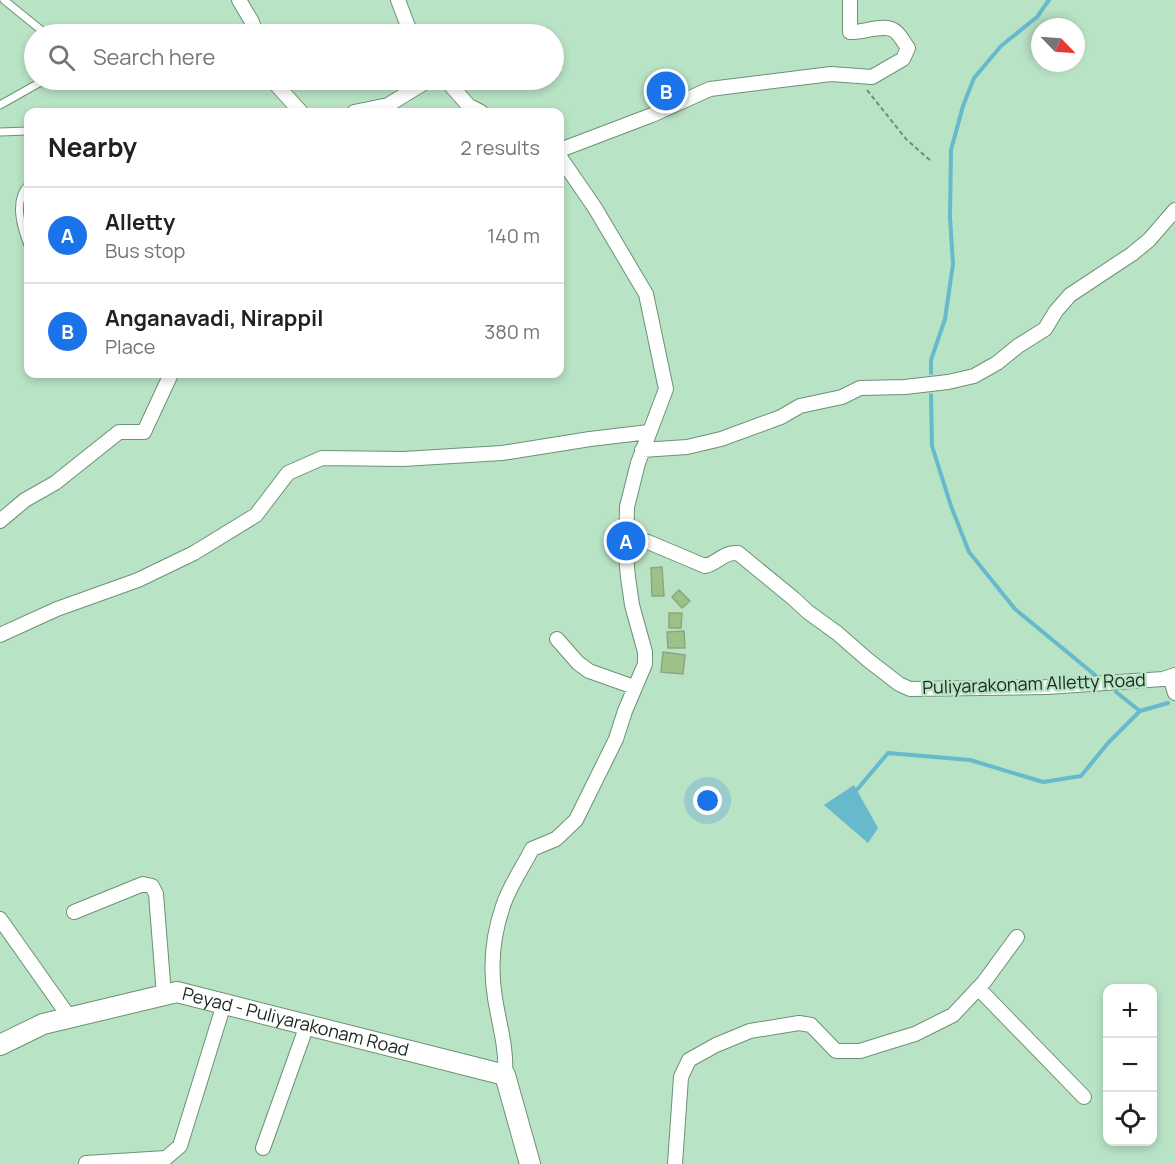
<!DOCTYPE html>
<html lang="en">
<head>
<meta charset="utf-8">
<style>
	:root { --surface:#fff; --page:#f6f6f6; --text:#202124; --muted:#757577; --line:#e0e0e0; --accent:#1a73e8 }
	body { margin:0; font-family:Manrope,sans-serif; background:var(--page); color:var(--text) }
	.controls { position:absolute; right:18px; bottom:18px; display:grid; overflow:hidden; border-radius:12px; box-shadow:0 3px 9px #0003 }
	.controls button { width:54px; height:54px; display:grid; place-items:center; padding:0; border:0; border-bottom:2px solid var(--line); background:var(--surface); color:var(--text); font:30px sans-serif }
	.compass { position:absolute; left:1031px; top:18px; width:54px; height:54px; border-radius:50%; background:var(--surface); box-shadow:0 3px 9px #0003; rotate:115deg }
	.you { position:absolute; left:708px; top:801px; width:21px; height:21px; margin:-15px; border:4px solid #fff; border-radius:50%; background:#1a73e8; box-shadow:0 0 0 9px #1a73e833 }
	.badge { display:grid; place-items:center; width:39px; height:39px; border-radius:50%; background:var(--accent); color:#fff; font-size:20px; font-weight:700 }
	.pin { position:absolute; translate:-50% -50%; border:3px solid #fff; box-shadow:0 2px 6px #0006 }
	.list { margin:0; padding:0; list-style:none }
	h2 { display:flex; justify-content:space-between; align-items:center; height:78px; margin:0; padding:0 24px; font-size:26px }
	h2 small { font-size:20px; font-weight:400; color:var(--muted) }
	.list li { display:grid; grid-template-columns:39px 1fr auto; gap:18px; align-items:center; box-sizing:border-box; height:96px; padding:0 24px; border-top:2px solid var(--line) }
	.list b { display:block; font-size:22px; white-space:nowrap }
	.list p { margin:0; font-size:20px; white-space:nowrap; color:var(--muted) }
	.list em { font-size:20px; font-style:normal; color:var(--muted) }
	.icon { flex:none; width:33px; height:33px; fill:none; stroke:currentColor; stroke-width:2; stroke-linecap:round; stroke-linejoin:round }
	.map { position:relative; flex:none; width:1175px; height:1164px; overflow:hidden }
	.search { position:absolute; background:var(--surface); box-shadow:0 3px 9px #0003; left:24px; top:24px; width:540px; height:66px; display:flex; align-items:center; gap:15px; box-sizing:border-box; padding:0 21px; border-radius:33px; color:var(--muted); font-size:22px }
	.panel { position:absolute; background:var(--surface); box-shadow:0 3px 9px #0003; left:24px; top:108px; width:540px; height:270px; border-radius:12px }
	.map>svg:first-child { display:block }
</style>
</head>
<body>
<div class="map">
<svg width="1175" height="1164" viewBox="0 0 1175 1164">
	<rect width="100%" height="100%" fill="#b9e3c5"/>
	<path fill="#67b9cc" d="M 854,785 L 878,828 L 868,843 L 824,805 Z"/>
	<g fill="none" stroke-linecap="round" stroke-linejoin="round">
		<path stroke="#67b9cc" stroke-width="4" d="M 931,373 L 931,360 L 945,319 L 953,264 L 950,217 L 951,150 L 963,106 L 974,78 L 1001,46 L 1037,17 L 1049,0
			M 931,395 L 932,446 L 951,506 L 969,552 L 1015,609 L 1095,675
			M 1116,692 L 1140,711
			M 855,792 L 888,753 L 970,760 L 1043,782 L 1081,776 L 1108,743 L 1140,711 L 1168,703"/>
	</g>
	<path fill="#9ec18a" stroke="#8da580" stroke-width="1.5" d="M 672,81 L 675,93 L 662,101 L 655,88 Z
		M 662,567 L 664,596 L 652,596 L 651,568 Z
		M 679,590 L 690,601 L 682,608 L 672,597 Z
		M 669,613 L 682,613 L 681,628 L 669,628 Z
		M 684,631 L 685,648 L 668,648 L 667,632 Z
		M 663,652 L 685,655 L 683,674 L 661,672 Z"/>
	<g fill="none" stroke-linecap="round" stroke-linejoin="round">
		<g stroke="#6b9277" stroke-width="9">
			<path id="service" d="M 4,0 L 46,34
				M 0,105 L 39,83 L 64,80
				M 0,132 L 28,131
				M 28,185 C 13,201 21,227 28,245"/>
		</g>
		<g stroke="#6b9277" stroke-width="16">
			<path id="minor" d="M 239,0 L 252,22 L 256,34
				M 398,0 L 411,34
				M 272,80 L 301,112
				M 446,80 L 469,106 L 481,112
				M 354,112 L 388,105 L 429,80
				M 560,150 L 652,115 L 710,89 L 831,74 L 872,77 L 903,59 L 908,48 C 904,43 901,36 896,32 C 887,22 863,33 850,32 L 850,0
				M 642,450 L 687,447 L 721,439 L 781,417 L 800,406 L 842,397 L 860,388 L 905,387 L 948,382 L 974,376 L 997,363 L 1018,346 L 1045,329 L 1056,311 L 1070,295 L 1132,254 L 1149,240 L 1175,210
				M 0,521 L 25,500 L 55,483 L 119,432 L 144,432 L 171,374
				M 626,541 L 648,542 L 705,566 C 718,563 723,552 738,553 L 794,599 L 808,612 L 837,633 L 868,660 L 899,684 L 910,689 L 1047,687 L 1163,679 L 1175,675
				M 0,635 L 57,609 L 138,580 L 194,553 L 256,515 L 288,473 L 322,458 L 403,459 L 502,453 L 590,439 L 649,432
				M 557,639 L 578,663 L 589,671 L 634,687
				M 1170,677 L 1175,693
				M 74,912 L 143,884 L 152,886 L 156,894 L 164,995
				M 0,919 L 70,1018
				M 978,988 L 1084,1097
				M 505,1075 C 507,1048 499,1024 495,998 C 490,968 493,935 503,906 C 509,887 523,867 532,849 L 556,839 L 576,820 L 616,739 L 625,711 L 645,664 L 645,652 L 632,605 L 628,577 L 626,556 L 627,507 L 638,463 L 666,389 L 646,294 L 595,208 L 560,157
				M 263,1148 L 307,1025
				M 86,1163 L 166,1158 L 180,1146 L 224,1004
				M 675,1164 L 681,1077 L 689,1060 L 716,1045 L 750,1031 L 799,1023 L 811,1025 L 836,1051 L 860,1051 L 892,1041 L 915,1034 L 953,1015 L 984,982 L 1017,937"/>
		</g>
		<g stroke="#6b9277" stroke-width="22">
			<g id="secondary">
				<path id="s1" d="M 0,1045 L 43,1024 L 177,992 L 505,1075 L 530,1164"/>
			</g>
		</g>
		<path stroke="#6f8d78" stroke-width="2" stroke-dasharray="4.5 3" stroke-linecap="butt" d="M 867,90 L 906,139 L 932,162"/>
		<use href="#service" stroke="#fff" stroke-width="7"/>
		<use href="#minor" stroke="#fff" stroke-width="14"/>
		<use href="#secondary" stroke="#fff" stroke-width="20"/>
	</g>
	<g text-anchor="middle" stroke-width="5" stroke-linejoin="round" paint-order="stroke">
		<g font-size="18" fill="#18281d" stroke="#b9e3c5">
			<text transform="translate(1034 684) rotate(-2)" y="6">Puliyarakonam Alletty Road</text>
			<text dy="6" stroke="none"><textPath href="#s1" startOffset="308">Peyad - Puliyarakonam Road</textPath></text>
		</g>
	</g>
</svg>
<div class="controls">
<button>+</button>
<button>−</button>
<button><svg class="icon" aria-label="locate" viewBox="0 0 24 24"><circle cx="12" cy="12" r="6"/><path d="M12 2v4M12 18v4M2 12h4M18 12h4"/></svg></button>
</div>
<svg class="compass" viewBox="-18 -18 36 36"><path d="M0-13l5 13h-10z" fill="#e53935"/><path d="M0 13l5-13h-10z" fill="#757577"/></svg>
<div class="you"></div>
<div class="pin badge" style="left:626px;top:541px">A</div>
<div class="pin badge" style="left:666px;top:91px">B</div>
<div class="search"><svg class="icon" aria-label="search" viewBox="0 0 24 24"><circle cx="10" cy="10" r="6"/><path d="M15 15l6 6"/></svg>Search here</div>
<section class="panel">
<h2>Nearby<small>2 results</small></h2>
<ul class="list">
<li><span class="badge">A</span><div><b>Alletty</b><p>Bus stop</p></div><em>140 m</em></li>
<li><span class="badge">B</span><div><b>Anganavadi, Nirappil</b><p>Place</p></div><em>380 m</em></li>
</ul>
</section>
</div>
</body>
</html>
